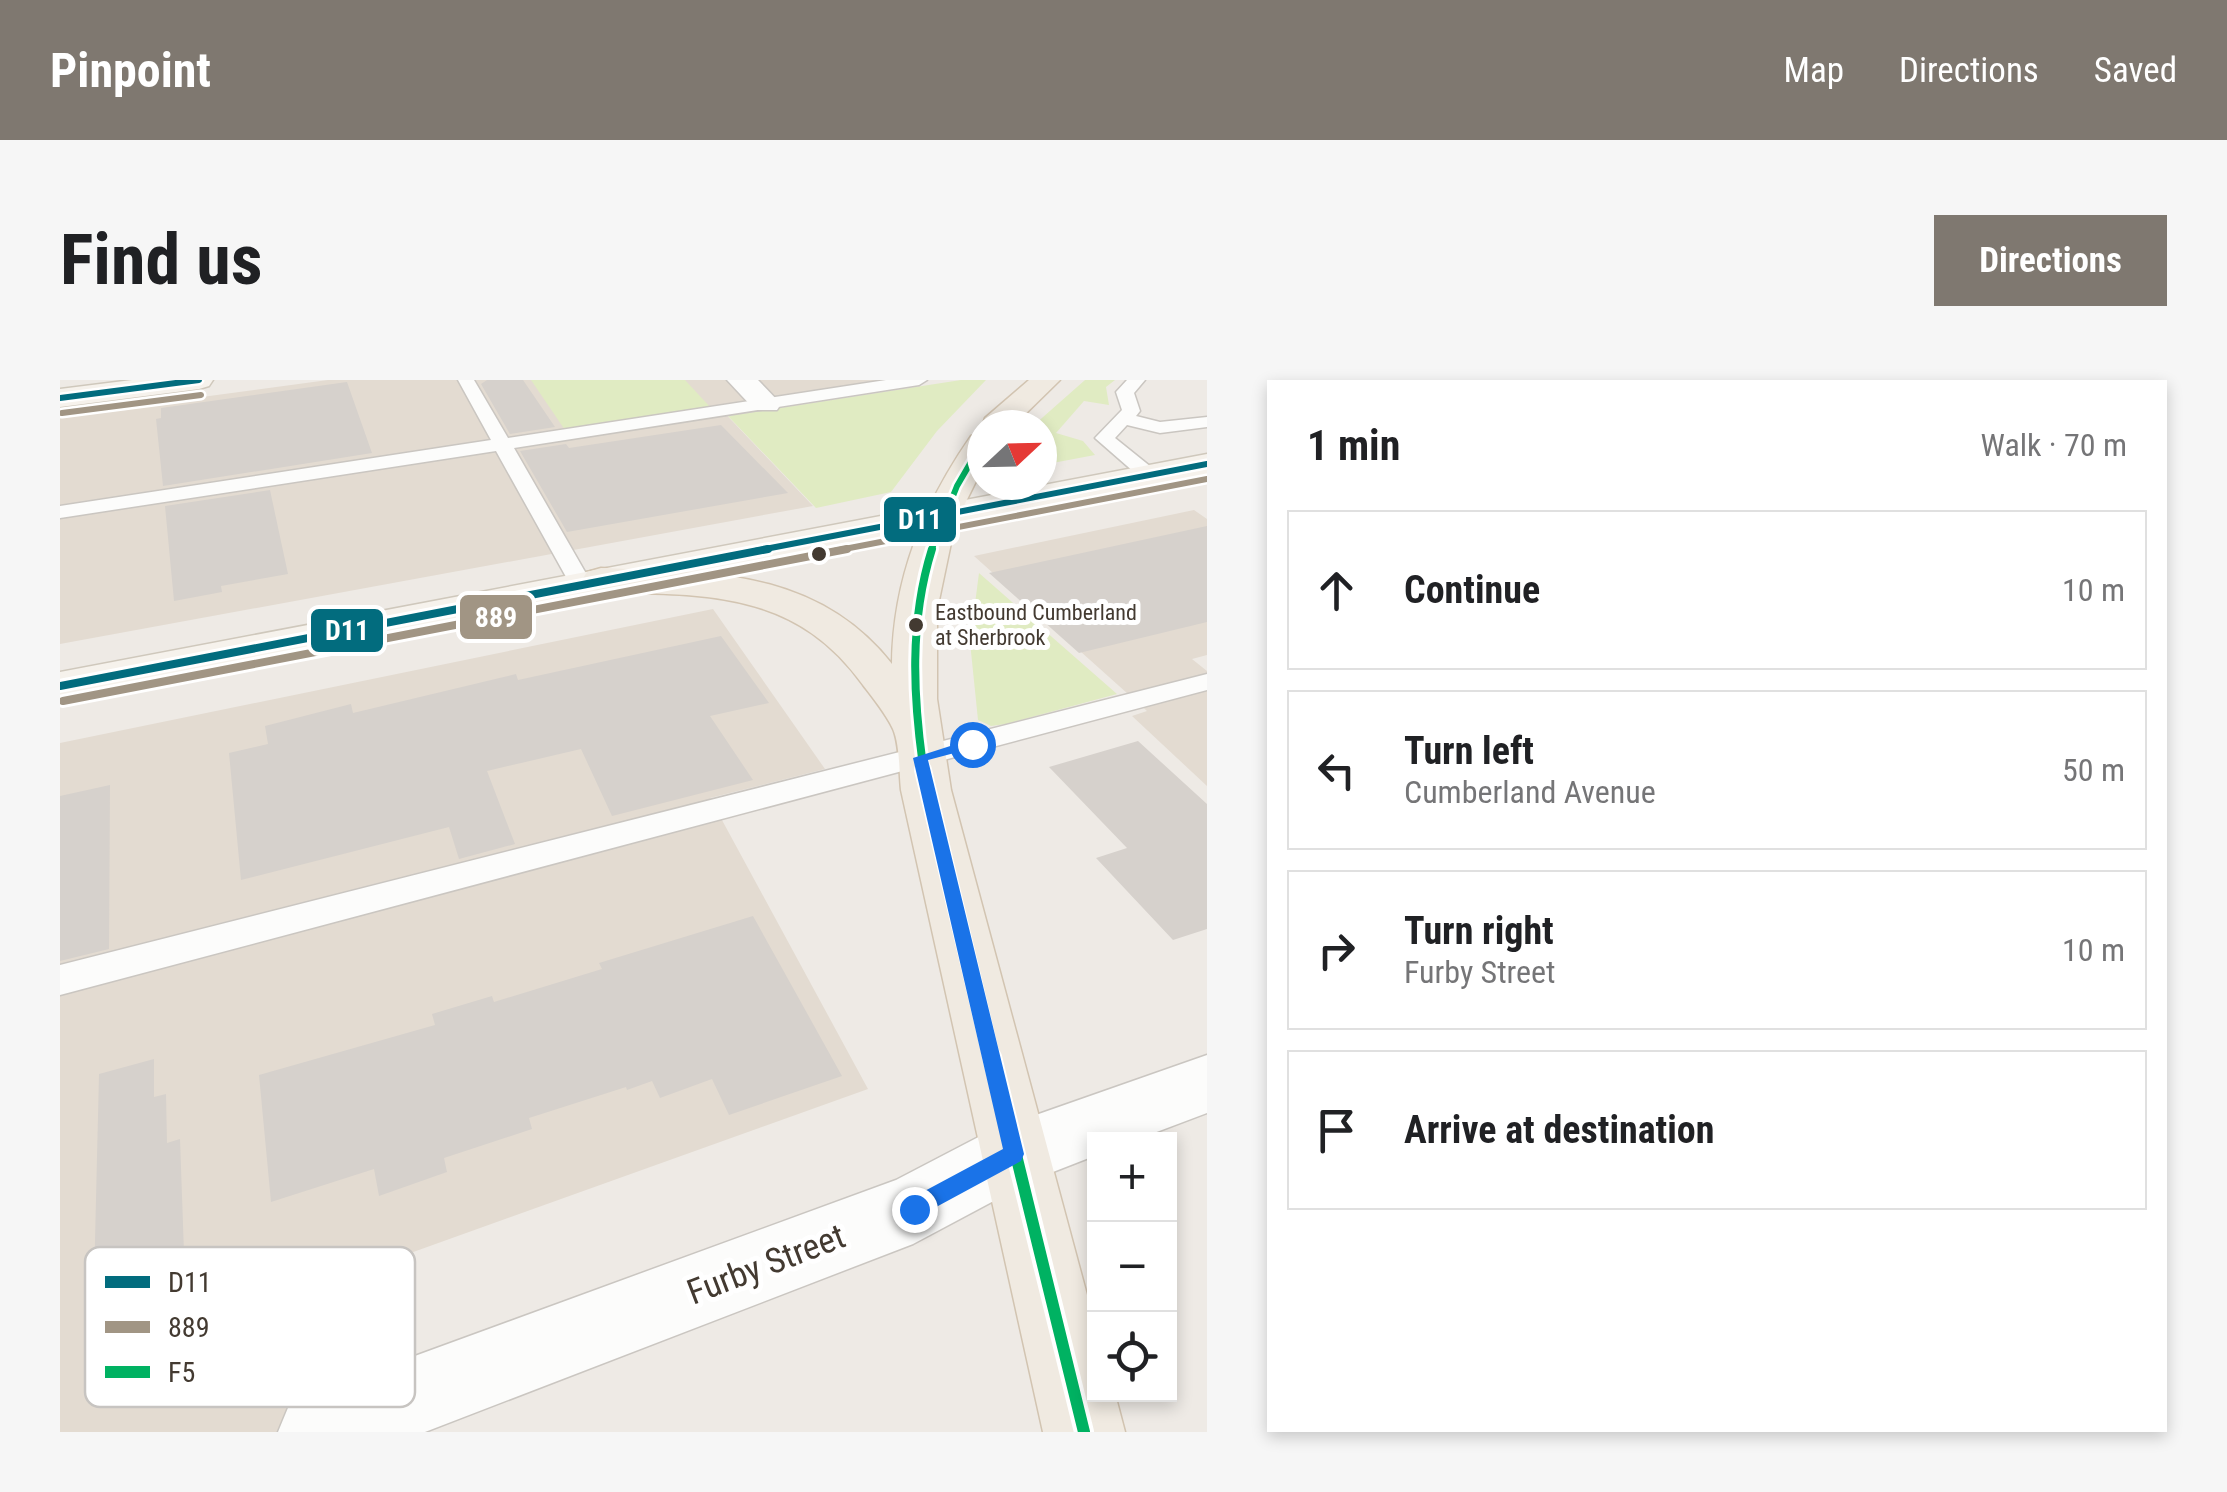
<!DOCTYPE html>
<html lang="en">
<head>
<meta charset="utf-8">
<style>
	:root { --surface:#fff; --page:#f6f6f6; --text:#202124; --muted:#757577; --line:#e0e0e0; --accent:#7f7870 }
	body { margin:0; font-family:"Roboto Condensed",sans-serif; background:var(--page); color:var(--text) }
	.controls { position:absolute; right:30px; bottom:30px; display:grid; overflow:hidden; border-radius:0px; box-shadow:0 5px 15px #0003 }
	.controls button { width:90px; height:90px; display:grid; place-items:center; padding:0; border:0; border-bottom:2px solid var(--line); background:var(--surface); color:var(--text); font:50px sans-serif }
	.compass { position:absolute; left:907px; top:30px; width:90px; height:90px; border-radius:50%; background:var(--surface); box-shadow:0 5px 15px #0003; rotate:68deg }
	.stop { position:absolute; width:30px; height:30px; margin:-22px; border:8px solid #1a73e8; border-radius:50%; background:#fff }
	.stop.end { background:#1a73e8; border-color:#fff; box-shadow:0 2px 10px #0008 }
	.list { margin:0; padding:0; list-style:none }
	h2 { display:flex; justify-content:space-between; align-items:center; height:130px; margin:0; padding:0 40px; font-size:42px }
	h2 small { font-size:32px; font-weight:400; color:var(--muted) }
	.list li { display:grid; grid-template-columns:65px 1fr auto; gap:30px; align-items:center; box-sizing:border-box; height:160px; margin:0 20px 20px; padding:0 20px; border:2px solid var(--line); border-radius:0px }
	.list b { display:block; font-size:38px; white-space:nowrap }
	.list p { margin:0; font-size:32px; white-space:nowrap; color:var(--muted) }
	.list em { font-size:32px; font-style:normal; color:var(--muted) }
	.icon { flex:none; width:55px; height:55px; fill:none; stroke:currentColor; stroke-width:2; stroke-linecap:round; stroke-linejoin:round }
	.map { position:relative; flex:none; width:1147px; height:1052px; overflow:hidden; border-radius:0px }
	header { display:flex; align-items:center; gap:60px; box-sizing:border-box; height:140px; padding:0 50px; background:var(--accent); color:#fff }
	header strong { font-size:48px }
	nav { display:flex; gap:55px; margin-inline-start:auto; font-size:35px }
	.intro { display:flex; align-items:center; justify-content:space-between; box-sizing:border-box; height:240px; padding:0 60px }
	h1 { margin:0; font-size:70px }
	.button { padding:25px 45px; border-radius:0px; background:var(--accent); color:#fff; font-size:35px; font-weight:700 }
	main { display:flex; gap:60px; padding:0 60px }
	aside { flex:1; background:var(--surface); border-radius:0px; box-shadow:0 5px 15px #0003 }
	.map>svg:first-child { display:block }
</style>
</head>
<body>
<header>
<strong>Pinpoint</strong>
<nav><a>Map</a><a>Directions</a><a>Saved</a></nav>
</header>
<div class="intro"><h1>Find us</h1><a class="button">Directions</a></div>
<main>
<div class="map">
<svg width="1147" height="1052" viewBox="0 0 1147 1052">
	<rect width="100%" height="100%" fill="#eeeae5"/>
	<path fill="#e3dbd1" d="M 268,0 L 825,0 L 658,26 L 753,126 L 0,264 L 0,36 Z
		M 1134,130 L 1147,139 L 1147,275 L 1132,279 L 1147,291 L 1147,406 L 1072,336 L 1087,331 L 914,176 Z
		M 653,229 L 765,389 L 650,418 L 808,709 L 331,880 L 360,1052 L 0,1052 L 0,363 Z"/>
	<path fill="#e0ebc2" d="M 471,0 L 625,0 L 651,28 L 505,50 Z
		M 901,0 L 926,0 L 877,51 L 831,112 L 756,128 L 668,36 Z
		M 1025,0 L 1055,0 L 1046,7 L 1049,25 L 1024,21 L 996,53 L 1023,61 L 1035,75 L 982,85 L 982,45 L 974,45 Z
		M 919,193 L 1057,314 L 946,344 L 931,346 L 918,340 L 910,262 Z"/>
	<path fill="#d6d1cc" d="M 427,0 L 463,0 L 495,47 L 450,54 L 421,4 Z
		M 287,2 L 312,73 L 103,106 L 96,39 L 101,38 L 101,28 Z
		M 661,45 L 728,113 L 507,152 L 460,71 L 506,64 L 509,68 Z
		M 210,110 L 228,194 L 161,206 L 162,212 L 114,221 L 105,126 Z
		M 1147,146 L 1147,242 L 1019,273 L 929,193 Z
		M 661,256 L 709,323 L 650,336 L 693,400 L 552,436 L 521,369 L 427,391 L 455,464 L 399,479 L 389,447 L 181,500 L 169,373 L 208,364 L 205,346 L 291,324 L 293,333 L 456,294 L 458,300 Z
		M 1078,361 L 1147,424 L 1147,549 L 1113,560 L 1036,478 L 1067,468 L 989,387 Z
		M 50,405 L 49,569 L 0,581 L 0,416 Z
		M 693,536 L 782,696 L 669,735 L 652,699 L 600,718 L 592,701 L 567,710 L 566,707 L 469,738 L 472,749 L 384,778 L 387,792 L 319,816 L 314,789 L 211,822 L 199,695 L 375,645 L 372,634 L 432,616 L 434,622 L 542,589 L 539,583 Z
		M 94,679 L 94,717 L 106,714 L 107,763 L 120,759 L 124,873 L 34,903 L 39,694 Z"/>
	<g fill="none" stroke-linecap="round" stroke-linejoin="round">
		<g stroke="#cac6c1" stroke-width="3">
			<path id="lane" d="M 398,0 L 414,0 L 448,58 L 826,0 L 867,0 L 859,5 L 454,68 L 532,204 L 521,211 L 510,204 L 436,71 L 0,138 L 0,126 L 431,60 Z
				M 1067,0 L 1085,0 L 1074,13 L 1080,31 L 1076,36 L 1100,42 L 1147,37 L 1147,47 L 1100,53 L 1067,45 L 1055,58 L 1096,91 L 1096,99 L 1082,99 L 1035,58 L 1062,30 L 1056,12 Z
				M 1147,294 L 1147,310 L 0,615 L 0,585 Z"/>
		</g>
		<g stroke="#cac6c1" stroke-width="3">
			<path id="street" d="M 667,0 L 698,0 L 721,24 L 717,30 L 695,30 Z
				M 1147,675 L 1147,733 L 1078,759 L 1034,759 L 1034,776 L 975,799 L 853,864 L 365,1052 L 218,1052 L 230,1023 L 259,1011 L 836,800 L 930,751 Z"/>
		</g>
		<g stroke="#cfc8bc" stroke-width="3">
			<path id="secondary" d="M 72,0 L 153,0 L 149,6 L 139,9 L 0,27 L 0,9 Z
				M 1147,74 L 1147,94 L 0,320 L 0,292 Z"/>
		</g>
		<g stroke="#d2c4b1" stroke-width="3">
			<path id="primary" d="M 969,0 L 1000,0 L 954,45 L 922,47 L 925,38 Z
				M 922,53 L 922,89 L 895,144 L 877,230 L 877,319 L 891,410 L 1034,941 L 1034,1014 L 1055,1014 L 1065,1052 L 983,1052 L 841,410 C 839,392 840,365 833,349 C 826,334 813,318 803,305 C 735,210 646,215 541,212 L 527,208 L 522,200 L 527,192 L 541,188 C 651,192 757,189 832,284 C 833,199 863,125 911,56 Z"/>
		</g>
		<use href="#lane" fill="#fcfcfb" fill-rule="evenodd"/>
		<use href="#street" fill="#fcfcfb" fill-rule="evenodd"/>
		<use href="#secondary" fill="#f6f2ec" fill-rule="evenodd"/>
		<use href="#primary" fill="#f0eae1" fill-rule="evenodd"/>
		<g stroke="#fff" stroke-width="11">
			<path id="bus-1-far1" d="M 0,18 L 139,0
				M 695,171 L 1147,84"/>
		</g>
		<g stroke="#fff" stroke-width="14">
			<path id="bus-1" d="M 0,306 L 708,169"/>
		</g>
		<g stroke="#fff" stroke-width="11">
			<path id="bus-2-far1" d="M 2,33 L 141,15
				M 774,171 L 1147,99"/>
		</g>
		<g stroke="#fff" stroke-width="14">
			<path id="bus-2" d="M 3,321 L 787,169"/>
		</g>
		<g stroke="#fff" stroke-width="11">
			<path id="bus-3-far3" d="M 871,171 L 897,106 L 922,63"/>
		</g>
		<g stroke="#fff" stroke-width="14">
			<path id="bus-3-far2" d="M 864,393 C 853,318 849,242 872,169"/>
		</g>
		<g stroke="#fff" stroke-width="18">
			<path id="bus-3-far1" d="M 863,390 L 932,680"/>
		</g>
		<g stroke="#fff" stroke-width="20">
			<path id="bus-3" d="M 932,677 L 1024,1052"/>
		</g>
		<use href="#bus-1-far1" stroke="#026c7e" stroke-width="6"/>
		<use href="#bus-1" stroke="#026c7e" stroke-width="8"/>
		<use href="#bus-2-far1" stroke="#a19584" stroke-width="6"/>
		<use href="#bus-2" stroke="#a19584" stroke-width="8"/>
		<use href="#bus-3-far3" stroke="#00b262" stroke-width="6"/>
		<use href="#bus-3-far2" stroke="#00b262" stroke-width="8"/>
		<use href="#bus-3-far1" stroke="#00b262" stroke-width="10"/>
		<use href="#bus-3" stroke="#00b262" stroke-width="12"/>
	</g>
	<path fill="#1a73e8" d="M 912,359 L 919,364 L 917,367 L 868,380 L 964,774 L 961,781 L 854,839 L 846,836 L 843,829 L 846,821 L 943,769 L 853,378 Z"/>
	<g fill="#433a31" stroke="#fff" stroke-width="4">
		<circle cx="759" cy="174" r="9"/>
		<circle cx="856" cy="245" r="9"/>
	</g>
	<g text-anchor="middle" stroke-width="10" stroke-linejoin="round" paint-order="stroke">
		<g font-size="22" fill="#433a31" stroke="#fff" text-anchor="start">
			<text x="875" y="240">Eastbound Cumberland<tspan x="875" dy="25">at Sherbrook</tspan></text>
		</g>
		<g font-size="35" fill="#433a31" stroke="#fff">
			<text transform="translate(706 884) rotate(-21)" y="12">Furby Street</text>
		</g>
	</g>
	<rect x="25" y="867" width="330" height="160" rx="15" fill="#fff" stroke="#c7c4c1" stroke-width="2.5"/>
	<rect x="45" y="896" width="45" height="12" fill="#026c7e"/>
	<rect x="45" y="941" width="45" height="12" fill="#a19584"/>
	<rect x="45" y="986" width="45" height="12" fill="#00b262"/>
	<g font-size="28" fill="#433a31">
		<text x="108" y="912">D11</text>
		<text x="108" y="957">889</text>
		<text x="108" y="1002">F5</text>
	</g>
	<g stroke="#fff" stroke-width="4">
		<rect x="822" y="115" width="76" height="49" rx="10" fill="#026c7e"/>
		<rect x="398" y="213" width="76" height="48" rx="10" fill="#a19584"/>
		<rect x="249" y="227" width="76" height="47" rx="10" fill="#026c7e"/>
	</g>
	<g font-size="28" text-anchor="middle" font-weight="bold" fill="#fff">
		<text x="860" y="149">D11</text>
		<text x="436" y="247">889</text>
		<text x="287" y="260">D11</text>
	</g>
</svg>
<div class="controls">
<button>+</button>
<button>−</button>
<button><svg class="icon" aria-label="locate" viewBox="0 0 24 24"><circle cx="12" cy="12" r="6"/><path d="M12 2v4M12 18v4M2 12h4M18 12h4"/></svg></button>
</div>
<svg class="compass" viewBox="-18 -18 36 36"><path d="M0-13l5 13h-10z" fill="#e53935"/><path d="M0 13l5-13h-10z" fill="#757577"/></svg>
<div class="stop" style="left:912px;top:364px"></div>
<div class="stop end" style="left:854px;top:829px"></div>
</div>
<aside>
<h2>1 min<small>Walk · 70 m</small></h2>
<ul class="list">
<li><svg class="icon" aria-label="ahead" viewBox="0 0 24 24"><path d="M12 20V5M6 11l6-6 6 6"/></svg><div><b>Continue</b></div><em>10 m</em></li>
<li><svg class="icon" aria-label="left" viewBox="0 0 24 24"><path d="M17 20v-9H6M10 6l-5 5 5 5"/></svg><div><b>Turn left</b><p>Cumberland Avenue</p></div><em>50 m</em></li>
<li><svg class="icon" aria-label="right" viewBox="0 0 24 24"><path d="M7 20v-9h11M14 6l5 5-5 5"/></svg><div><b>Turn right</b><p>Furby Street</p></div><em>10 m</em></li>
<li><svg class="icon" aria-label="arrive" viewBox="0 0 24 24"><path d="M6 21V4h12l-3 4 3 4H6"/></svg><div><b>Arrive at destination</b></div></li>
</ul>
</aside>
</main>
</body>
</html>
